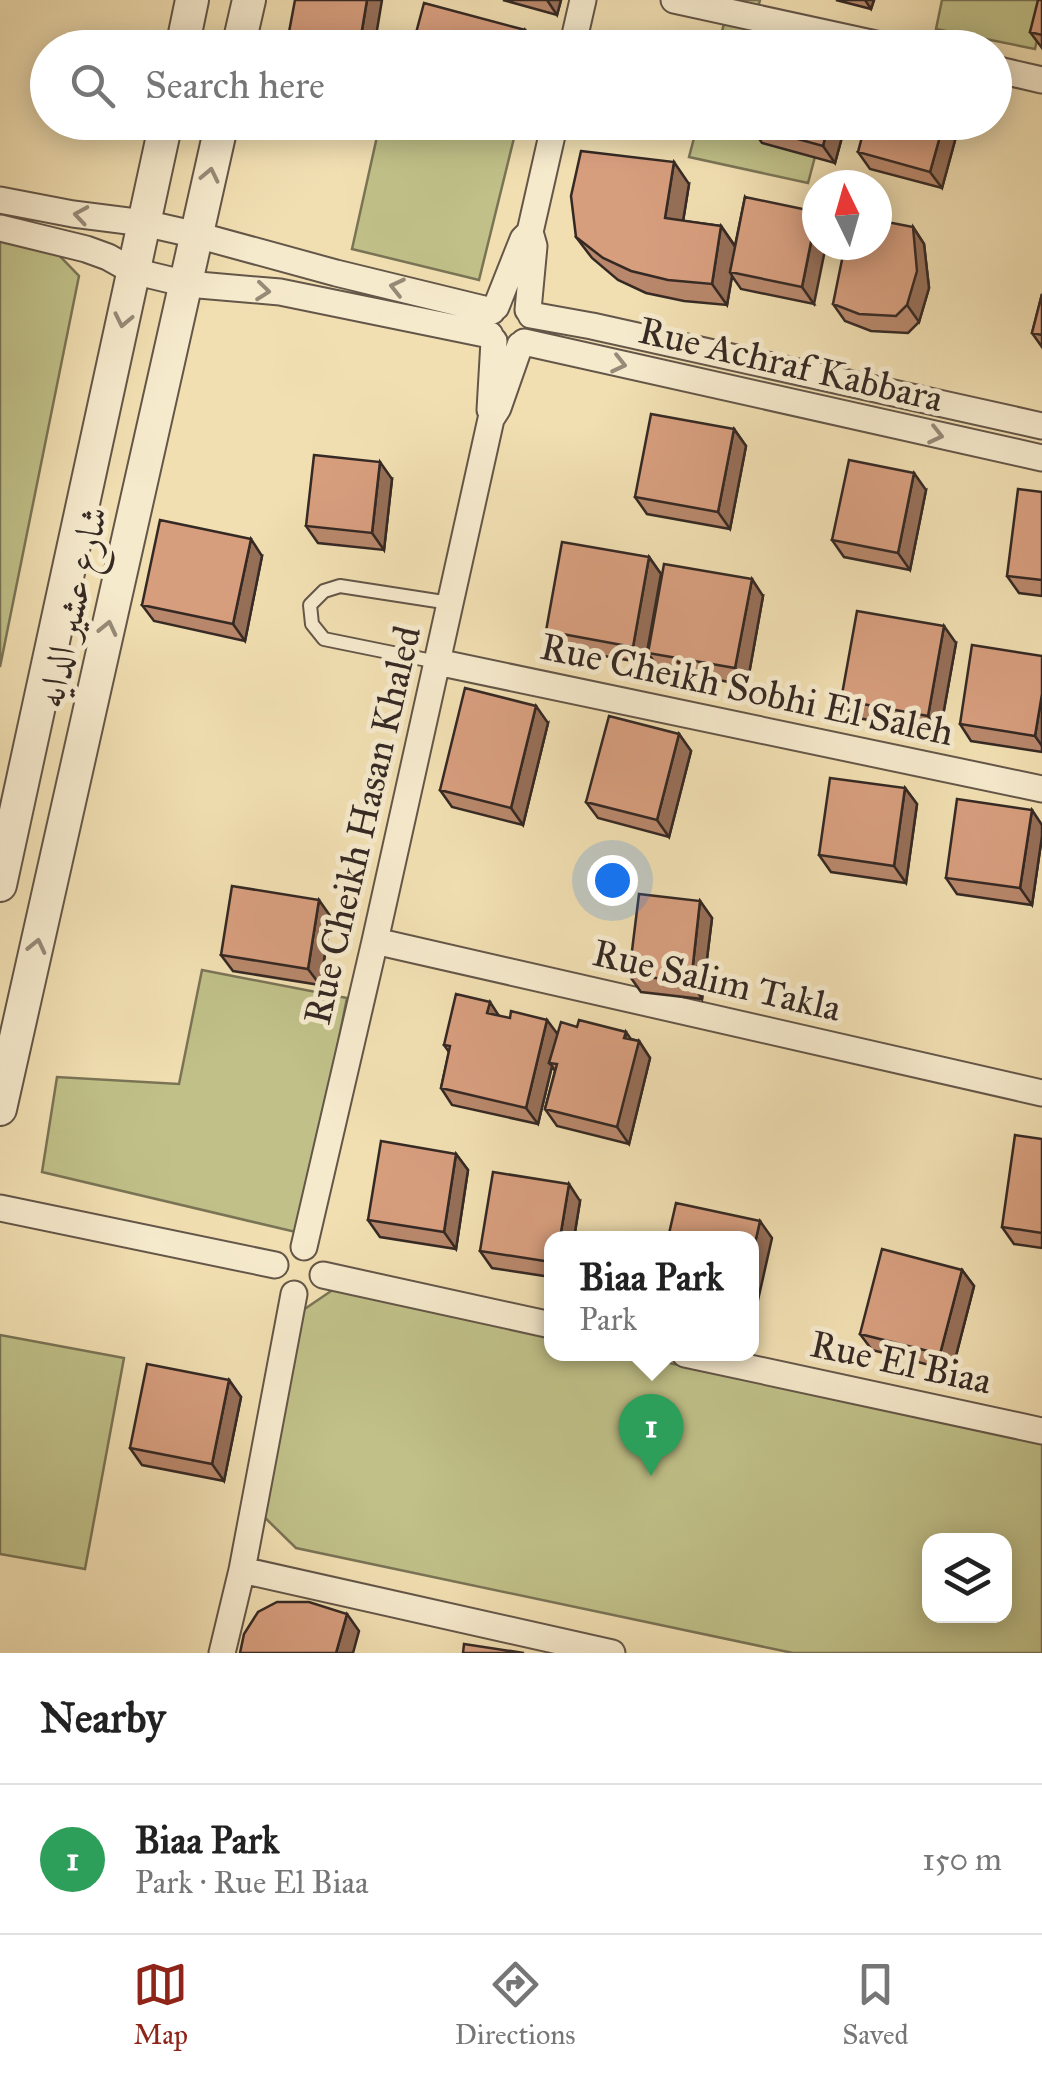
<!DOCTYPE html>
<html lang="en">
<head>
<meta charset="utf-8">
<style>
	:root { --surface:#fff; --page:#f2f2f2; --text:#222; --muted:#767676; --line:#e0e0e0; --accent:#8f2418 }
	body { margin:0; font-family:"IM FELL Great Primer",Amiri,serif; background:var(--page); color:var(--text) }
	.controls { position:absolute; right:30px; bottom:30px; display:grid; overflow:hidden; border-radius:20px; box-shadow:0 5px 25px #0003 }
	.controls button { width:90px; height:90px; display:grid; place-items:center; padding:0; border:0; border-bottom:2px solid var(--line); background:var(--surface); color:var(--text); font:50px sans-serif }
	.compass { position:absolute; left:802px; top:170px; width:90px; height:90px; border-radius:50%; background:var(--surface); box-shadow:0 5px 25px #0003; rotate:355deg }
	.you { position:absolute; left:612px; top:880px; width:35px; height:35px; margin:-25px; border:8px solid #fff; border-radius:50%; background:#1a73e8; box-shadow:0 0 0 15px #1a73e833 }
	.badge { display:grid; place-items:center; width:65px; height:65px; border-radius:50%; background:var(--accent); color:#fff; font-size:32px; font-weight:700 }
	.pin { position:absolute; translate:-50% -82px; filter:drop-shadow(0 2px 5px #0008) }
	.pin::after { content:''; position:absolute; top:52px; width:35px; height:30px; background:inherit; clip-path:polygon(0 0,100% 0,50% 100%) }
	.popup { position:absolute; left:544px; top:1231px; width:215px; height:130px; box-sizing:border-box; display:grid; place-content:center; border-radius:20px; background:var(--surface); filter:drop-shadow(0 2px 8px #0005); font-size:32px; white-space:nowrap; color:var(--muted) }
	.popup b { font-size:38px; color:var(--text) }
	.popup::after { content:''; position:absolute; left:50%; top:100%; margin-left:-20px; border:20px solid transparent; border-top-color:var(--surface) }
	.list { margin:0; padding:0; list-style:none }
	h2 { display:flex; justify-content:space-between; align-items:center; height:130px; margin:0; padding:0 40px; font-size:42px }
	h2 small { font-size:32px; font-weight:400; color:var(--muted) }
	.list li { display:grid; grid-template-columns:65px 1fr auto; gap:30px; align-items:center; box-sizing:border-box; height:150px; padding:0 40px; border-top:2px solid var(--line) }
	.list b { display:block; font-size:38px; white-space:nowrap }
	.list p { margin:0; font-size:32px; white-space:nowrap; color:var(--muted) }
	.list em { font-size:32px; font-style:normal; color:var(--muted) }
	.icon { flex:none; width:55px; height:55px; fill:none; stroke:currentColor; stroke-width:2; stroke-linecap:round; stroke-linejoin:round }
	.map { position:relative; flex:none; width:1042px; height:1653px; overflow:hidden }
	.search { position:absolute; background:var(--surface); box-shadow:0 5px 25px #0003; left:30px; right:30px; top:30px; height:110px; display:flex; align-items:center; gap:25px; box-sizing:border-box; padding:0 35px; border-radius:55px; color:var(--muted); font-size:38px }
	.sheet { height:280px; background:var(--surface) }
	nav { display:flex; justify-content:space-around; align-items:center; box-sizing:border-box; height:140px; border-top:2px solid var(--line); background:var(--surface); font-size:28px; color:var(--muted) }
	nav a { display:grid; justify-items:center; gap:5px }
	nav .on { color:var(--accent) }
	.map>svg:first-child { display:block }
</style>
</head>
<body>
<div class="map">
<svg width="1042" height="1653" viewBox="0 0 1042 1653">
	<rect width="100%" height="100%" fill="#f1dfb2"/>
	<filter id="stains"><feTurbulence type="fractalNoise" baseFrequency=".002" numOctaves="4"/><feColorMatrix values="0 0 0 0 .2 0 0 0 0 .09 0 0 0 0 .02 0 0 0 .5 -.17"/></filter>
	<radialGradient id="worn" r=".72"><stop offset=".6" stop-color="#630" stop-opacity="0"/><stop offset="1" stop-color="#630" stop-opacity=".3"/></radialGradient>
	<path fill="#c0c088" stroke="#7a7456" stroke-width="2.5" fill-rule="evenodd" d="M 702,0 L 760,0 L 758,8 L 844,47 L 718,47 L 728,8 Z
		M 942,0 L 1042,0 L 1042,17 L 1035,49 L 936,29 Z
		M 380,123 L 447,123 L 514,138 L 479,280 L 352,249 Z
		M 698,123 L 824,123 L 808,183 L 689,157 Z
		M 0,194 L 79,276 L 0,667 Z
		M 202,970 L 347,998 L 300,1233 L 42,1172 L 57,1077 L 179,1084 Z
		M 334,1289 L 551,1337 L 551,1354 L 628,1354 L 1042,1444 L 1042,1653 L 793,1653 L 296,1548 L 255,1508 L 287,1321 ZM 930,1540 L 1004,1540 L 1004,1616 L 930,1616 Z
		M 0,1335 L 124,1358 L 85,1569 L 0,1554 Z"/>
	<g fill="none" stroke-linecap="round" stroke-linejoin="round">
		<g stroke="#645648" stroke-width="16">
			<path id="service" d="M 437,662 L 324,639 L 312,624 L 310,605 L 324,591 L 340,586 L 450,603"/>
		</g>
		<g stroke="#645648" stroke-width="29">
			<path id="minor" d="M 674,0 L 894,48
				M 572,48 L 583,0
				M 994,69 L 1042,80
				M 0,200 L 73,214 L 144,223 L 197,235 L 336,273 L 492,311
				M 0,228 L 86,249 L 108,257 L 133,271 L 187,284 L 280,292 L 490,335
				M 496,307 L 523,239 L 530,232
				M 528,310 L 534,246 L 530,232 L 555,122
				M 531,315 L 592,326 L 1042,426
				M 524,342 L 1042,458
				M 490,410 L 494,341
				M 437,662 L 1042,789
				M 375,941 L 1042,1093
				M 0,1208 L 275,1265
				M 304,1247 L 375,941 L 491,419 L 498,408 L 520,345
				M 323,1275 L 551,1325
				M 685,1354 L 1042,1431
				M 242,1570 L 612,1653
				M 222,1653 L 242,1570 L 294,1294"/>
		</g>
		<g stroke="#645648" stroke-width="36">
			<path id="tertiary" d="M 182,48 L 192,0
				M 238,48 L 249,0
				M 0,885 L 166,122
				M 0,1109 L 222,122"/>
		</g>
		<use href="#service" stroke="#f6eacd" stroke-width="12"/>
		<use href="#minor" stroke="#f6eacd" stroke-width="25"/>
		<use href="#tertiary" stroke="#f6eacd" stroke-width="32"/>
	</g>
	<path fill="#b9886c" stroke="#352924" stroke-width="2.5" d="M 503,0 L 561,0 L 557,15 Z
		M 836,0 L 874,0 L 871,9 Z
		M 1042,0 L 1042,48 L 1030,32 Z
		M 752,122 L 846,122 L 835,163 L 762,143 L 750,126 Z
		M 960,122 L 942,188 L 870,169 L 858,152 Z
		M 689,184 L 683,221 L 721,226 L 735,246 L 745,197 L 814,304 L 741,289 L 732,276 L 727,305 L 684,301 L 646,293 L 618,280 L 592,258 L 576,237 Z
		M 913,227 L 924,244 L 929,288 L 919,322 L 908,333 L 871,331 L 845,321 L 833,304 Z
		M 1042,294 L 1042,347 L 1032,333 Z
		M 734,429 L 746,446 L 730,529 L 647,514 L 635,497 Z
		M 392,479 L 384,550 L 318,543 L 306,526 Z
		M 926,490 L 910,570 L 844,557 L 832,540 Z
		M 1042,492 L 1042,596 L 1019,593 L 1007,576 Z
		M 262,556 L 245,641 L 154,621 L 142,605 Z
		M 649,557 L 661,574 L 645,663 L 558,648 L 546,631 Z
		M 763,596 L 747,685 L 660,670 L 648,653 Z
		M 956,643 L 940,732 L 852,717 L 841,700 Z
		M 1042,656 L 1042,752 L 971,741 L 960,724 Z
		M 548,723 L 523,825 L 452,807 L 440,790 Z
		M 679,734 L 691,751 L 669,837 L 598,818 L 586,802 Z
		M 905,788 L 917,804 L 906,883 L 831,872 L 819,855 Z
		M 1042,825 L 1042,836 L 1032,905 L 957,894 L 946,878 Z
		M 700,901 L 712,918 L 702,999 L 641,992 L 629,975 Z
		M 331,917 L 320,985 L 233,971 L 221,955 Z
		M 499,1016 L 557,1034 L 631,1039 L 639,1041 L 650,1058 L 629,1144 L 557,1126 L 545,1109 L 555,1071 L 552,1066 L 538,1124 L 452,1105 L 441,1088 L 449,1052 L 444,1045 Z
		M 1042,1139 L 1042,1248 L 1014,1244 L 1002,1227 Z
		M 456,1154 L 468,1170 L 456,1249 L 380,1237 L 368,1220 Z
		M 580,1201 L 574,1238 L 551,1238 L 551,1277 L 492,1268 L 480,1251 Z
		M 962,1270 L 974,1286 L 952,1371 L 872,1350 L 860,1334 Z
		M 229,1380 L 241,1397 L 224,1481 L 142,1465 L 130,1448 Z"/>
	<path fill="#966f58" stroke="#352924" stroke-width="2.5" d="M 367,0 L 382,0 L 374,48 L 359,48 Z
		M 547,0 L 561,0 L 557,15 Z
		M 865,0 L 874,0 L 871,9 Z
		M 525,30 L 536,48 L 520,48 Z
		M 829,122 L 846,122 L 835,163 L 823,146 Z
		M 944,122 L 960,122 L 942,188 L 930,172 Z
		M 674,162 L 689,184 L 680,240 L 665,218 Z
		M 817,214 L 817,245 L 826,245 L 814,304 L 802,287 Z
		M 721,226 L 736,248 L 730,272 L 732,276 L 727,305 L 712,284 Z
		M 913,227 L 924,244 L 929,288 L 919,322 L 907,305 Z
		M 734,429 L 746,446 L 730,529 L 718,512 Z
		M 380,462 L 392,479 L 384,550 L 372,533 Z
		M 914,473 L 926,490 L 910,570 L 898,553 Z
		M 251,539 L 262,556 L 245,641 L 233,624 Z
		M 649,557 L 661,574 L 645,663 L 633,647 Z
		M 752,579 L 763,596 L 747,685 L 735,668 Z
		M 944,626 L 956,643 L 940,732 L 928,716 Z
		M 1042,694 L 1042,746 L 1035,736 Z
		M 536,706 L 548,723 L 523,825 L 511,808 Z
		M 679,734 L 691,751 L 669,837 L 657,820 Z
		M 905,788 L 917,804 L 906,883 L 894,866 Z
		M 1032,810 L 1042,825 L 1042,836 L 1032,905 L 1020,888 Z
		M 319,900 L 331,917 L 320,985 L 308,969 Z
		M 700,901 L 712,918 L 702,999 L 691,982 Z
		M 490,1002 L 501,1019 L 487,1013 Z
		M 547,1020 L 559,1036 L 549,1063 L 552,1066 L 538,1124 L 526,1108 Z
		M 626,1032 L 637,1048 L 639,1041 L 650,1058 L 629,1144 L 617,1127 Z
		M 456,1154 L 468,1170 L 456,1249 L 444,1232 Z
		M 569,1184 L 580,1201 L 574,1238 L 560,1238 Z
		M 760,1221 L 772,1238 L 751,1331 L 751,1261 Z
		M 962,1270 L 974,1286 L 952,1371 L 940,1354 Z
		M 229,1380 L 241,1397 L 224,1481 L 212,1464 Z
		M 347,1614 L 359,1631 L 353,1653 L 336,1653 Z"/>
	<path fill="#d79e7e" stroke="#352924" stroke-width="2.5" d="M 295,0 L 367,0 L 359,48 L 286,48 Z
		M 1038,0 L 1042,0 L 1042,35 L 1030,32 Z
		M 424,3 L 525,30 L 520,48 L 412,48 Z
		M 752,122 L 829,122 L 823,146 L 750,126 Z
		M 866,122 L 944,122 L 930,172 L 858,152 Z
		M 581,151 L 674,162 L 665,218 L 721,226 L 712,284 L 668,280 L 631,271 L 603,258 L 576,237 L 571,196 Z
		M 745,197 L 817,212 L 802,287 L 730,272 Z
		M 877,220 L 913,227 L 917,271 L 907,305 L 896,316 L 859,314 L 833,304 L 845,245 L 877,245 Z
		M 1042,294 L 1042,335 L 1032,333 Z
		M 651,414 L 734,429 L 718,512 L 635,497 Z
		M 314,455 L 380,462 L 372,533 L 306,526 Z
		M 849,460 L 914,473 L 898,553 L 832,540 Z
		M 1018,489 L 1042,492 L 1042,580 L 1007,576 Z
		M 160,520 L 251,539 L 233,624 L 142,605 Z
		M 562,542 L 649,557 L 633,647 L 546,631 Z
		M 664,564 L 752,579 L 735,668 L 648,653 Z
		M 857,611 L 944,626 L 928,716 L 841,700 Z
		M 972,645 L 1042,656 L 1042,694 L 1035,736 L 960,724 Z
		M 465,688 L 536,706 L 511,808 L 440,790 Z
		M 609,716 L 679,734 L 657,820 L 586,802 Z
		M 830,778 L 905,788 L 894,866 L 819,855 Z
		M 957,799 L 1032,810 L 1020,888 L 946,878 Z
		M 232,886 L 319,900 L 308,969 L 221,955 Z
		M 639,894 L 700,901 L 691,982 L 629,975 Z
		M 456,994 L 490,1002 L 487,1013 L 510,1018 L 511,1011 L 547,1020 L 526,1108 L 441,1088 L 450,1046 L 444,1045 Z
		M 579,1020 L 626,1032 L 624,1038 L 639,1041 L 617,1127 L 545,1109 L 557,1064 L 549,1063 L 561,1022 L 577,1027 Z
		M 1015,1135 L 1042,1139 L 1042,1233 L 1002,1227 Z
		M 381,1141 L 456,1154 L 444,1232 L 368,1220 Z
		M 493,1172 L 569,1184 L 560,1238 L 551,1238 L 551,1262 L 480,1251 Z
		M 676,1203 L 760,1221 L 751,1261 L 751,1238 L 668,1238 Z
		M 882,1249 L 962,1270 L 940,1354 L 860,1334 Z
		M 147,1364 L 229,1380 L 212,1464 L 130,1448 Z
		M 277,1602 L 309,1602 L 347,1614 L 336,1653 L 240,1653 L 244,1634 L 258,1612 Z
		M 464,1644 L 524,1653 L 463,1653 Z"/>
	<defs><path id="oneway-chevron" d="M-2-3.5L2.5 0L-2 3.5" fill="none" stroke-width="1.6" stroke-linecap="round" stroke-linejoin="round" transform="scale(2.5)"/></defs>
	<g stroke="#968a78">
		<use href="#oneway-chevron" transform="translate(210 175) rotate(-78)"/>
		<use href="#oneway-chevron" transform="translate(81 215) rotate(-171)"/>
		<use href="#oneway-chevron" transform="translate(397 287) rotate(-167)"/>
		<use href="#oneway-chevron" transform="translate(263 291) rotate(6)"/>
		<use href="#oneway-chevron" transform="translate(123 320) rotate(102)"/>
		<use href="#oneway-chevron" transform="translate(619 364) rotate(13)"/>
		<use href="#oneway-chevron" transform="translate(936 435) rotate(13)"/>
		<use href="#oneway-chevron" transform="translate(108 628) rotate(-77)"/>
		<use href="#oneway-chevron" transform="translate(37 946) rotate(-77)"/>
	</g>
	<g text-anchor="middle" stroke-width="10" stroke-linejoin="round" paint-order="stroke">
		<g font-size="38" fill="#352924" stroke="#f6eacd">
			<text transform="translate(791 364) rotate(13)" y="13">Rue Achraf Kabbara</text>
			<text transform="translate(72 607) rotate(-77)" y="13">شارع عشير الدايه</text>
			<text transform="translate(747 689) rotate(12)" y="13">Rue Cheikh Sobhi El Saleh</text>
			<text transform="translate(362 825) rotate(-77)" y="13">Rue Cheikh Hasan Khaled</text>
			<text transform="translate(717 980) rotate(13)" y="13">Rue Salim Takla</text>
			<text transform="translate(901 1362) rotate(12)" y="13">Rue El Biaa</text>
		</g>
	</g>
	<rect width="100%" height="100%" filter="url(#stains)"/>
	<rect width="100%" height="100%" fill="url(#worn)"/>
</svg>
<div class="controls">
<button><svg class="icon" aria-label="layers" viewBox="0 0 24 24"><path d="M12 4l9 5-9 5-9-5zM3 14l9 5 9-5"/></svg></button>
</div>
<svg class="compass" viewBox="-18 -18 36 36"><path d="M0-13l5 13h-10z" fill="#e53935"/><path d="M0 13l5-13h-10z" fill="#767676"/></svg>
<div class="you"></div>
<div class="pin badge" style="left:651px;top:1476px;background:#2e9e5b">1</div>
<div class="popup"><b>Biaa Park</b>Park</div>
<div class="search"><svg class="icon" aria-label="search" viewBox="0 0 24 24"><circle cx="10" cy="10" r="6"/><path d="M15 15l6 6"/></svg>Search here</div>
</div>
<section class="sheet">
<h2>Nearby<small></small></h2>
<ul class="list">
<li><span class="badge" style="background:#2e9e5b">1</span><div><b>Biaa Park</b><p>Park · Rue El Biaa</p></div><em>150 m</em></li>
</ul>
</section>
<nav>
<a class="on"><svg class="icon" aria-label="map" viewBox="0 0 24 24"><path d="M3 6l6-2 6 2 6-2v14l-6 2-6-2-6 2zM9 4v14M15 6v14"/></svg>Map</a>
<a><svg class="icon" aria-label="directions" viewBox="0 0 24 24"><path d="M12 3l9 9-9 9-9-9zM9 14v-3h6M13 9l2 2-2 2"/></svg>Directions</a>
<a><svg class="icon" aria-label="saved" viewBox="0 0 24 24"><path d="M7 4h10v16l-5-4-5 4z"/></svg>Saved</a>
</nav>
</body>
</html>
